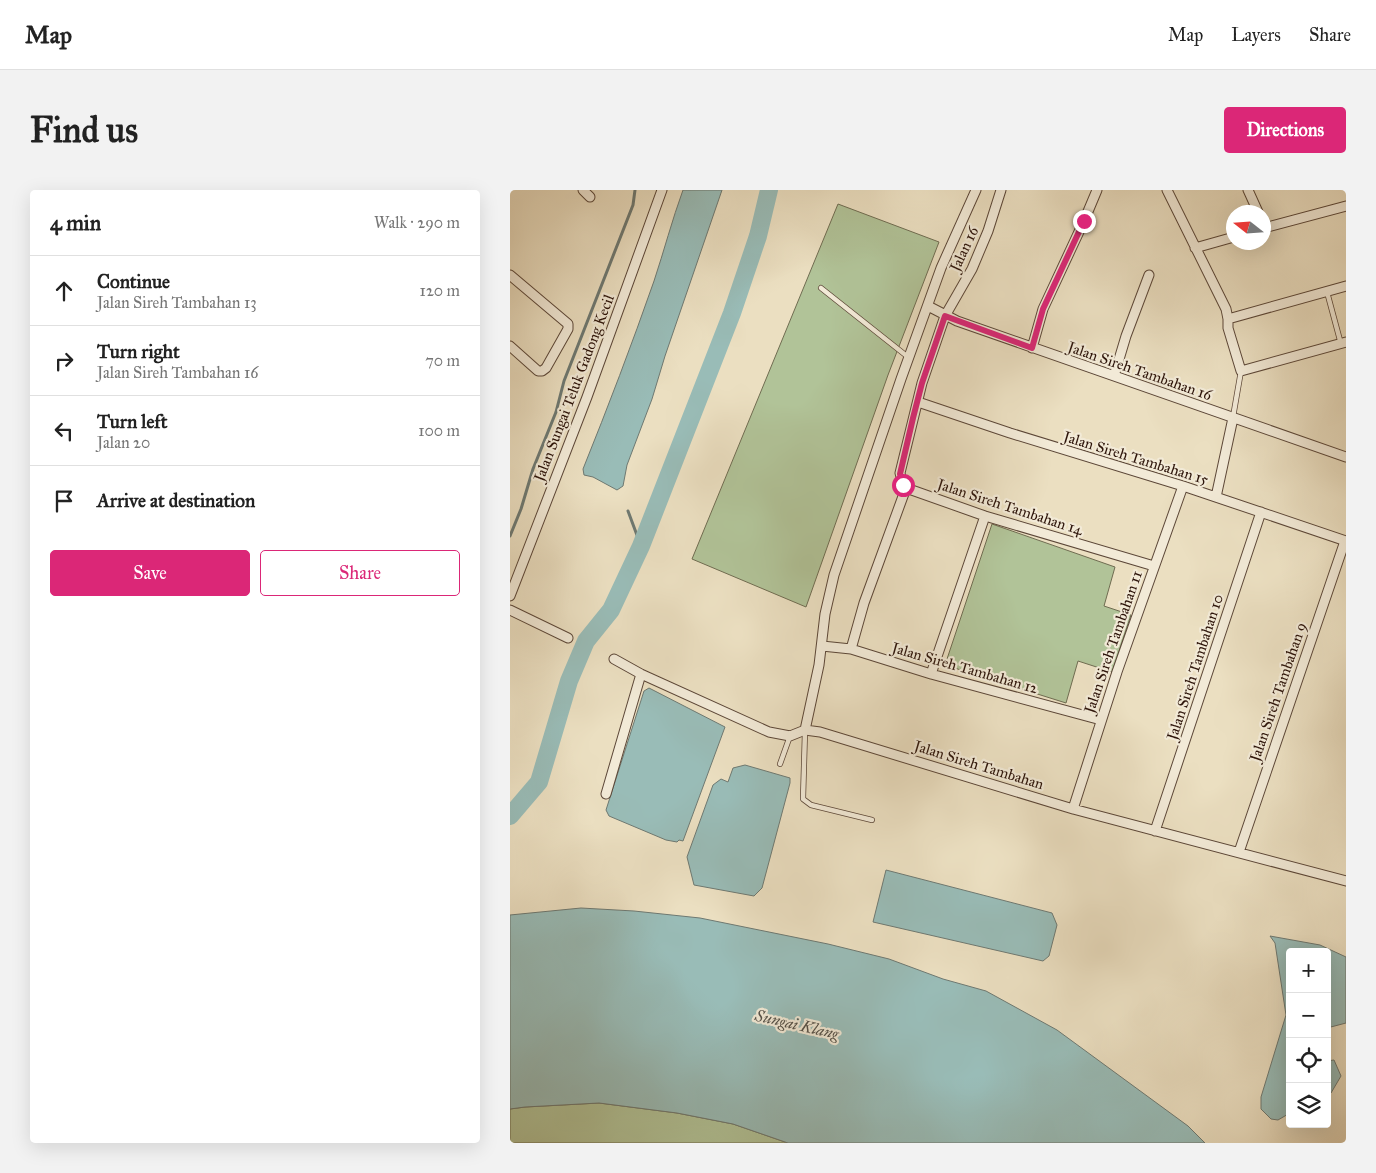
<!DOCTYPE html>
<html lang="en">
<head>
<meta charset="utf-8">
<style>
	:root { --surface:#fff; --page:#f2f2f2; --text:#222; --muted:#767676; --line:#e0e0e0; --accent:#db2777 }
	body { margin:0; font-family:"IM FELL Great Primer",serif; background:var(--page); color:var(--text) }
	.controls { position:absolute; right:15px; bottom:15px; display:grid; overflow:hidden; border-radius:5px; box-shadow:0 5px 20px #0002 }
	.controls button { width:45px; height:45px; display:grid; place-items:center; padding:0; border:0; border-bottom:1px solid var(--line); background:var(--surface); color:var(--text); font:25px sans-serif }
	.compass { position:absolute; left:716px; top:15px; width:45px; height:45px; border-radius:50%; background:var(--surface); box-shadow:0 5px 20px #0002; rotate:287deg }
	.stop { position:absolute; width:15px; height:15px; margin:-11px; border:4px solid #db2777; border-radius:50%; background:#fff }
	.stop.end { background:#db2777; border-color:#fff; box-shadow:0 1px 5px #0008 }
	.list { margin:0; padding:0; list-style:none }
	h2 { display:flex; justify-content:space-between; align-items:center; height:65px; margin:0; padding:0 20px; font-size:21px }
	h2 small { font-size:16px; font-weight:400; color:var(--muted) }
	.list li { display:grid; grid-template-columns:32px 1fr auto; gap:15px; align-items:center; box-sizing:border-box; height:70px; padding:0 20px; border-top:1px solid var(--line) }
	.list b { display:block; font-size:19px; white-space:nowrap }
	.list p { margin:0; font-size:16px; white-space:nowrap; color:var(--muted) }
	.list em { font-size:16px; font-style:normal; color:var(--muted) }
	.actions { display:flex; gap:10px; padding:15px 20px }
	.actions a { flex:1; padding:11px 0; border:1px solid var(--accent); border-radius:5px; text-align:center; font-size:18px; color:var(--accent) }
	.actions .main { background:var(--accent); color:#fff }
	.icon { flex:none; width:28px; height:28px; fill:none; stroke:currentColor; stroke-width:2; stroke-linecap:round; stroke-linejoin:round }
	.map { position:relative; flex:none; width:836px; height:953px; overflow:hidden; border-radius:5px }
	header { display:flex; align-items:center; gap:30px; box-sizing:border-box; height:70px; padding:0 25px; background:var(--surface); border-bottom:1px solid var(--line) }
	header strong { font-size:24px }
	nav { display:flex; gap:28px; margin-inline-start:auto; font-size:18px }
	.intro { display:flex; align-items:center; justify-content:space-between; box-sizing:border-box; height:120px; padding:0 30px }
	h1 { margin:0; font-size:35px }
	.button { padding:12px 22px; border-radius:5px; background:var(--accent); color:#fff; font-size:18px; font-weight:700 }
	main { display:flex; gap:30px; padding:0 30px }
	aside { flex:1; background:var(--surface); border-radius:5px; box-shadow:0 5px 20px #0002 }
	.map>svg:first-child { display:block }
</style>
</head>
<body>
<header>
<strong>Map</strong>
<nav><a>Map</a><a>Layers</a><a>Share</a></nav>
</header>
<div class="intro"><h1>Find us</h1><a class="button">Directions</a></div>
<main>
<aside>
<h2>4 min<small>Walk · 290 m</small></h2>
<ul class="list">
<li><svg class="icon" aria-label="ahead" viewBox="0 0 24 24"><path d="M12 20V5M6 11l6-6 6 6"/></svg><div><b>Continue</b><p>Jalan Sireh Tambahan 13</p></div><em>120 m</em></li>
<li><svg class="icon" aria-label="right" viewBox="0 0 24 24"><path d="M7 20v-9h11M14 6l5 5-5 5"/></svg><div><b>Turn right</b><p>Jalan Sireh Tambahan 16</p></div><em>70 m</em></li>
<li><svg class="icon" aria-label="left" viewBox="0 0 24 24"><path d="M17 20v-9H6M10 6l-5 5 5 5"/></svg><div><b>Turn left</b><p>Jalan 20</p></div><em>100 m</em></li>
<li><svg class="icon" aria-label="arrive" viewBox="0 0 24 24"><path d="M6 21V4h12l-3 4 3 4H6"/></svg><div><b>Arrive at destination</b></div></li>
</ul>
<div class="actions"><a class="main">Save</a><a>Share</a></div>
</aside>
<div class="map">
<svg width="836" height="953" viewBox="0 0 836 953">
	<rect width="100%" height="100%" fill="#ebdfc1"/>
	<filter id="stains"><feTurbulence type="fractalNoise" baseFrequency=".004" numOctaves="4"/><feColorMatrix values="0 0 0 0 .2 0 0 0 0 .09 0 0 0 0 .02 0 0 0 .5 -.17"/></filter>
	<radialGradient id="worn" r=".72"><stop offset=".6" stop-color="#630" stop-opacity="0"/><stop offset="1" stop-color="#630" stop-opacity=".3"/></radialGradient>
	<path fill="#b1c398" stroke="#6f6c51" d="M 328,14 L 429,52 L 378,185 L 296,417 L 182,369 Z
		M 482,334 L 605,377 L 594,416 L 621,425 L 602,482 L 568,471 L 556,513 L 435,475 Z
		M 89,913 L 167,923 L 223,934 L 278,953 L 0,953 L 0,919 L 15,917 Z"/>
	<path fill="#99bcb7" stroke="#6e7972" d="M 173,0 L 212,0 L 155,166 L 142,209 L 117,275 L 113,296 L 107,300 L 83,287 L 74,285 L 73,279 C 98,217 122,154 144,91 C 154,61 162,30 173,0 Z
		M 139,498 L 215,537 L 173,651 L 169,650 L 167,652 L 156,650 L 99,626 L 96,620 L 134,501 Z
		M 235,575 L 280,588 L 280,593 L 252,698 L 244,706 L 184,695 L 177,667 L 203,595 L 211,589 L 218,592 L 223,578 Z
		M 376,680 L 542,723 L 547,735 L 539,766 L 533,771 L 363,732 Z
		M 71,718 L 124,721 L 190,728 L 318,754 L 379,769 L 433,789 L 476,801 L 547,840 L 678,936 L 695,953 L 278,953 L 223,934 L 167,923 L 89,913 L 15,917 L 0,919 L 0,725 Z
		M 760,746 L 810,755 L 836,767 L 836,833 L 817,838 L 817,762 L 780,762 L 780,923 L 768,930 L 761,929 L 751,919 L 751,907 L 776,825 L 765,753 Z
		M 824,870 L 831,886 L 821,903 L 817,905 L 817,871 Z"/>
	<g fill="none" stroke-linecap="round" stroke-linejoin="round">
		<path stroke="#6e7972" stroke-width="3" d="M 118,321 L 131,356
			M 0,346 L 11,319 L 23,279 L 46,222 L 54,191 L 123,15 L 125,0"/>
		<path stroke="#99bcb7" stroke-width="18" d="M 0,626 L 29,592 L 59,491 L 76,451 L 101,420 L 131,356 L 222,123 L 248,46 L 259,0"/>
		<g stroke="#5c4738" stroke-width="6">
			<path id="lane" d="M 311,98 L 398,167
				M 817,102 L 831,154
				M 723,227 L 731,181
				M 295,541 L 293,609 L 301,615 L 362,630
				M 270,574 L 280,546"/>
		</g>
		<g stroke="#5c4738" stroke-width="11">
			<path id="street" d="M 73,0 L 80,7
				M 657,0 L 716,119 L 718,129 L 836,96
				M 738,0 L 748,22
				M 754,38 L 836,16
				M 685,58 L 724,47
				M 0,85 L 58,134 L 58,139 L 36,178 L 32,181 L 28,181 L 0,156
				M 418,116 L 447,131 L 836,267
				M 718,129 L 718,138 L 731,181 L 836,152
				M 522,158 L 533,119 L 574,31 L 587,0
				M 604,186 L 616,146 L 639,85
				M 408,212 L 500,243 L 673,296 L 836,351
				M 396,298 L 393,295 L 390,283 L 412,193 L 435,126 L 462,79 L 478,41 L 491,0
				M 396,298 L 475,326 L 644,376
				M 706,307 L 723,228
				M 0,406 L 77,207 L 152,0
				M 0,420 L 58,448
				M 312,456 L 341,459 L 421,484 L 591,530
				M 341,459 L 354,413 L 396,298
				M 104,469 L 131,484 L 259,542 L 280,546 L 295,540 L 310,542 L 563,619 L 836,691
				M 421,484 L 475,326
				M 295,540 L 309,475 L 315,424 L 324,385 L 391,189 L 431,78 L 466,0
				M 96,604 L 131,484
				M 563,619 L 607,482 L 673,296
				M 645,641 L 751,322
				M 729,662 L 835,351"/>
		</g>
		<use href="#lane" stroke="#f2ead7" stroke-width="4.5"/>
		<use href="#street" stroke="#f2ead7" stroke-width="9"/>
	</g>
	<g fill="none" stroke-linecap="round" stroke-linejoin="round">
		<path stroke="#db2777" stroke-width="6" d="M 393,295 L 390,284 L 403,228 L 412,193 L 435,126 L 522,158 L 533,119 L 574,31"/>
	</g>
	<g text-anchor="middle" stroke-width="4.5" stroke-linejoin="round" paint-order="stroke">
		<g font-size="15" fill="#2d140a" stroke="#f2ead7">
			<text transform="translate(454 59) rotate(-65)" y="5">Jalan 16</text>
			<text transform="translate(630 181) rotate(19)" y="5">Jalan Sireh Tambahan 16</text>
			<text transform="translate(64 198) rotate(-69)" y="5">Jalan Sungai Teluk Gadong Kecil</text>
			<text transform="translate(626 268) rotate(17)" y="5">Jalan Sireh Tambahan 15</text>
			<text transform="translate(500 317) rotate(18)" y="5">Jalan Sireh Tambahan 14</text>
			<text transform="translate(603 452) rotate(-71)" y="5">Jalan Sireh Tambahan 11</text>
			<text transform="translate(685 477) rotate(-72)" y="5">Jalan Sireh Tambahan 10</text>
			<text transform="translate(455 478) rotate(16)" y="5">Jalan Sireh Tambahan 12</text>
			<text transform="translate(768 502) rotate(-71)" y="5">Jalan Sireh Tambahan 9</text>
			<text transform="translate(469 575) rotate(17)" y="5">Jalan Sireh Tambahan</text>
		</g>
		<g font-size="16" font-style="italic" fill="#534f47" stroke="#f2ead7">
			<text transform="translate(287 834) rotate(13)" y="6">Sungai Klang</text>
		</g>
	</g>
	<rect width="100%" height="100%" filter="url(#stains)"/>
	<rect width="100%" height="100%" fill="url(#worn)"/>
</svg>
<div class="controls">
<button>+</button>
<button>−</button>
<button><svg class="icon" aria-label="locate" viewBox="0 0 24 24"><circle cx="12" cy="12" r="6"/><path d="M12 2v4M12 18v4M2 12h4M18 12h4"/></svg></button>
<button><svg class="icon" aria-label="layers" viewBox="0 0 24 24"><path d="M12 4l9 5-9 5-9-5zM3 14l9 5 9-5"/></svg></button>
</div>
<svg class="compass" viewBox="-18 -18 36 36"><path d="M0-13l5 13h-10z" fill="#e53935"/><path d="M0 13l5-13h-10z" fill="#767676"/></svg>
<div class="stop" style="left:393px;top:295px"></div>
<div class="stop end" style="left:574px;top:31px"></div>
</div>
</main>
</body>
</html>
